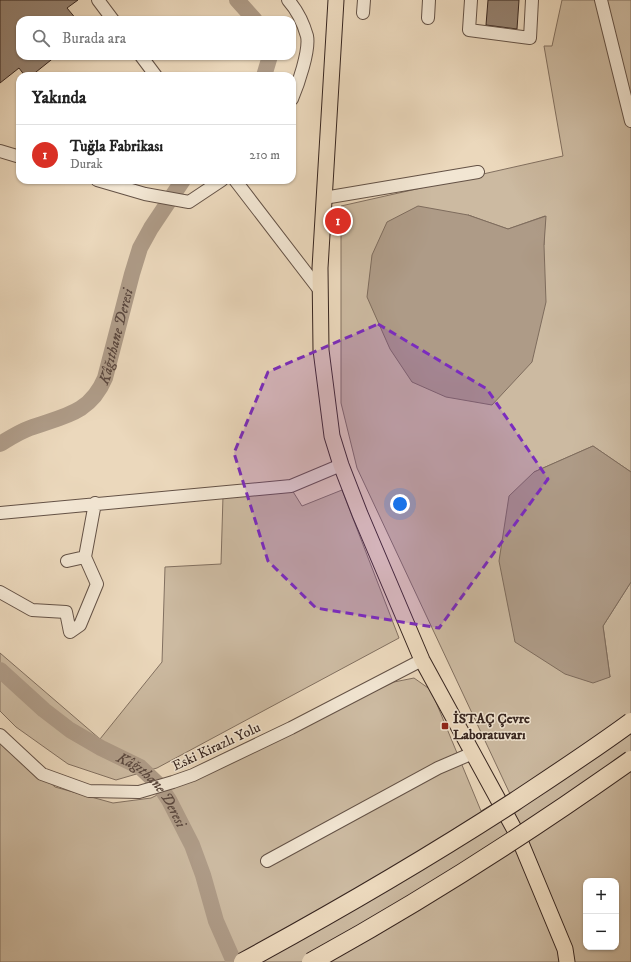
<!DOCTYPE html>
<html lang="tr">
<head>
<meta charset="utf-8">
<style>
	:root { --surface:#fff; --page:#f6f6f6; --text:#222; --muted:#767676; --line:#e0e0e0; --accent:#d93025 }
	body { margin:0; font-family:"IM FELL DW Pica",serif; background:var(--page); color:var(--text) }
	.controls { position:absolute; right:12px; bottom:12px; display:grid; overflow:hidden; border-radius:8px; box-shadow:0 1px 3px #0004 }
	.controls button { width:36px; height:36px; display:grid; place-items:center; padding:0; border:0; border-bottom:1px solid var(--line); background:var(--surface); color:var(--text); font:20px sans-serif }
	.you { position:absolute; left:400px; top:504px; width:14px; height:14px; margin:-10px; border:3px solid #fff; border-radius:50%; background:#1a73e8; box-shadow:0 0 0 6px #1a73e833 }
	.badge { display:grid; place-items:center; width:26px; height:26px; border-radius:50%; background:var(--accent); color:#fff; font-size:13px; font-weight:700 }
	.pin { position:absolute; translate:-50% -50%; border:2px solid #fff; box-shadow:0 1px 4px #0006 }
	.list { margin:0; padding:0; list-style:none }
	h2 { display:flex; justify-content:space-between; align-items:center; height:52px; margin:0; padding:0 16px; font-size:17px }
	h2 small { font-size:13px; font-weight:400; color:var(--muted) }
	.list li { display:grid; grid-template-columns:26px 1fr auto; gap:12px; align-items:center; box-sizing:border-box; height:60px; padding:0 16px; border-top:1px solid var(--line) }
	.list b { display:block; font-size:15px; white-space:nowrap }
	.list p { margin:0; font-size:13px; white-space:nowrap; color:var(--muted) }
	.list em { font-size:13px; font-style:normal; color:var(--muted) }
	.icon { flex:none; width:22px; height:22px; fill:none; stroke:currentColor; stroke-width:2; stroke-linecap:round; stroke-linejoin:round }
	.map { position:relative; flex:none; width:631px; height:962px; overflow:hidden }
	.search { position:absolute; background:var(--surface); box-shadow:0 1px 3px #0004; left:16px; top:16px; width:280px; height:44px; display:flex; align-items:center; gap:10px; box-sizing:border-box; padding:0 14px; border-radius:12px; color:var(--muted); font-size:15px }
	.panel { position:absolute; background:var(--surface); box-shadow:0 1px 3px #0004; left:16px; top:72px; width:280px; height:112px; border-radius:12px }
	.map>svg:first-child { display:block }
</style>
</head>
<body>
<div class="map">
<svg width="631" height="962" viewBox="0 0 631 962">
	<rect width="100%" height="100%" fill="#ebd8bc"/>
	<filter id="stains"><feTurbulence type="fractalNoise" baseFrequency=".005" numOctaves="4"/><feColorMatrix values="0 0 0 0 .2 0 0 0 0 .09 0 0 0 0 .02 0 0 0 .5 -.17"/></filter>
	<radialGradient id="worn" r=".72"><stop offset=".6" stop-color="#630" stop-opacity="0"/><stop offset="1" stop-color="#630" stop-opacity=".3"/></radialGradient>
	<path fill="#ccbaa1" stroke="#827060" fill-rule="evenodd" d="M 562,0 L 631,0 L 631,472 L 593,446 L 534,472 L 610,677 L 603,626 L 631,582 L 631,962 L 0,962 L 0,737 L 55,787 L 113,803 L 151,798 L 394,682 L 414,678 L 431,690 L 481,811 L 510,794 L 357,468 L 341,403 L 341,206 L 563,156 L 544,46 L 552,46 ZM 468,215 L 508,229 L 545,216 L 544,245 ZM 586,881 L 616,881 L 616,947 L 586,947 Z
		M 292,490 L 302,506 L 342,490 L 399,638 L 157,768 L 116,780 L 68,764 L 16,727 L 0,711 L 0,653 L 100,739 L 162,662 L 165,567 L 221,564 L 223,496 Z"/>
	<path fill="#ae9b87" stroke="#7e6c5d" d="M 418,206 L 468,215 L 508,229 L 546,216 L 544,245 L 546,302 L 532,362 L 492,405 L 446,397 L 412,382 L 390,349 L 367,297 L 372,255 L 387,222 Z
		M 593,446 L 631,472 L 631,582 L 603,626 L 610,677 L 593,683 L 565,674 L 515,642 L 499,561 L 509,496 L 534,472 Z"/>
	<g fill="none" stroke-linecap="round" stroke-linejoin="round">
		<g stroke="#ae9b87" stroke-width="16">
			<path d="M 237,0 L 255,20"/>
			<path d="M 264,76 L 270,56"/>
			<path id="s1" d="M 0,444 C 10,438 19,432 30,428 C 63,416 90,414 105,378 L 132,274 L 140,248 L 151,228 L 183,180"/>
			<path id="s2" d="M 0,670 L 44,710 L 70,730 L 101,748 L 140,767 L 159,785 L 169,800 L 192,845 L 203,875 L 216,921 L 234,962"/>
		</g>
	</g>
	<path fill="#958271" stroke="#37251f" d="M 0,0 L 78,0 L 67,8 L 77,20 L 20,20 L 20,56 L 56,56 L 31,76 L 25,76 L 19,68 L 0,83 Z
		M 488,0 L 519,0 L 517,29 L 486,25 Z"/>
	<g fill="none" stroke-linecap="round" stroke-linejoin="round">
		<g stroke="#645246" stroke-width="14">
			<path id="minor" d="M 98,0 L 113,20
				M 288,0 C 297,10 303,22 307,36 C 310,50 298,85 292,99
				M 471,0 L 469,30 L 530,38 L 532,0
				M 601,0 L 631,121
				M 363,13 L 364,0
				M 428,18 L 429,0
				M 141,56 L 156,76
				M 0,151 L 20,157
				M 97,180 L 145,194 L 189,202 L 222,180
				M 235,180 L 321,292
				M 324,198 L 478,172
				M 0,513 L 291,486 L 341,465
				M 67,561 L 85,557
				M 0,592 L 32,610 L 66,612 L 70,632 L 80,625 L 97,584 L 85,557 L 95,503
				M 0,735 L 42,774 L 89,791 L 139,792 L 173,782 L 193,775 L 291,728 L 422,660
				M 267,861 L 438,768 L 473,753"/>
		</g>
		<g stroke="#37251f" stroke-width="17">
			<path id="major" d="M 336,0 L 320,268 L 321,350 L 332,436 L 341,465 L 360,514 L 422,660 L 518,836 L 565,949 L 567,962"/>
		</g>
		<use href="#minor" stroke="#f2e6d3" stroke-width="12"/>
		<use href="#major" stroke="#ebd8bc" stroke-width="15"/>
		<g stroke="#37251f" stroke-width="20" stroke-linecap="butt">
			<path id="highway-bridge" d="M 243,962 C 335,912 426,859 514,802 C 553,776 593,750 631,722
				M 311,962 C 422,901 528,833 631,760"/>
		</g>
		<use href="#highway-bridge" stroke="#ebd8bc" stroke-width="18"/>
	</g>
	<path fill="#7b2cbf" fill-opacity="0.2" stroke="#7b2cbf" stroke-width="3" stroke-dasharray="8 5" stroke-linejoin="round" d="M 378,324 L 487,389 L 548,479 L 439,628 L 316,608 L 268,561 L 234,453 L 268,372 Z"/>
	<rect fill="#8f2418" stroke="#f2e6d3" stroke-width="1.5" x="441" y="722" width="8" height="8" rx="2"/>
	<g text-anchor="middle" stroke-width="3" stroke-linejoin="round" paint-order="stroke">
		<g font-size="14" font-weight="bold" fill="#37251f" stroke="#f2e6d3" text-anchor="start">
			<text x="453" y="723">İSTAÇ Çevre<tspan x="453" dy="16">Laboratuvarı</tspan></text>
		</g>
		<g font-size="14" fill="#37251f" stroke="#f2e6d3">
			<text transform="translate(216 746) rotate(-25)" y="5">Eski Kirazlı Yolu</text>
		</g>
		<g font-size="15" font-style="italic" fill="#5b483e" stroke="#f2e6d3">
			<text dy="5" stroke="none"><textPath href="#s1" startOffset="171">Kâğıthane Deresi</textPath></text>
			<text dy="5" stroke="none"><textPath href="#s2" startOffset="196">Kâğıthane Deresi</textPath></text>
		</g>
	</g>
	<rect width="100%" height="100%" filter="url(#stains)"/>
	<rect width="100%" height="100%" fill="url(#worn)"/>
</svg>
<div class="controls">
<button>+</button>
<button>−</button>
</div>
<div class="you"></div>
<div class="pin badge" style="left:338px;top:221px">1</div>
<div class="search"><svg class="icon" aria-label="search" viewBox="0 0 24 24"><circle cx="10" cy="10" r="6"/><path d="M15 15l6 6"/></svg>Burada ara</div>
<section class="panel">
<h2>Yakında<small></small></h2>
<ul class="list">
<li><span class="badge">1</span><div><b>Tuğla Fabrikası</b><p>Durak</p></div><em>210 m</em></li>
</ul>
</section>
</div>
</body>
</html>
